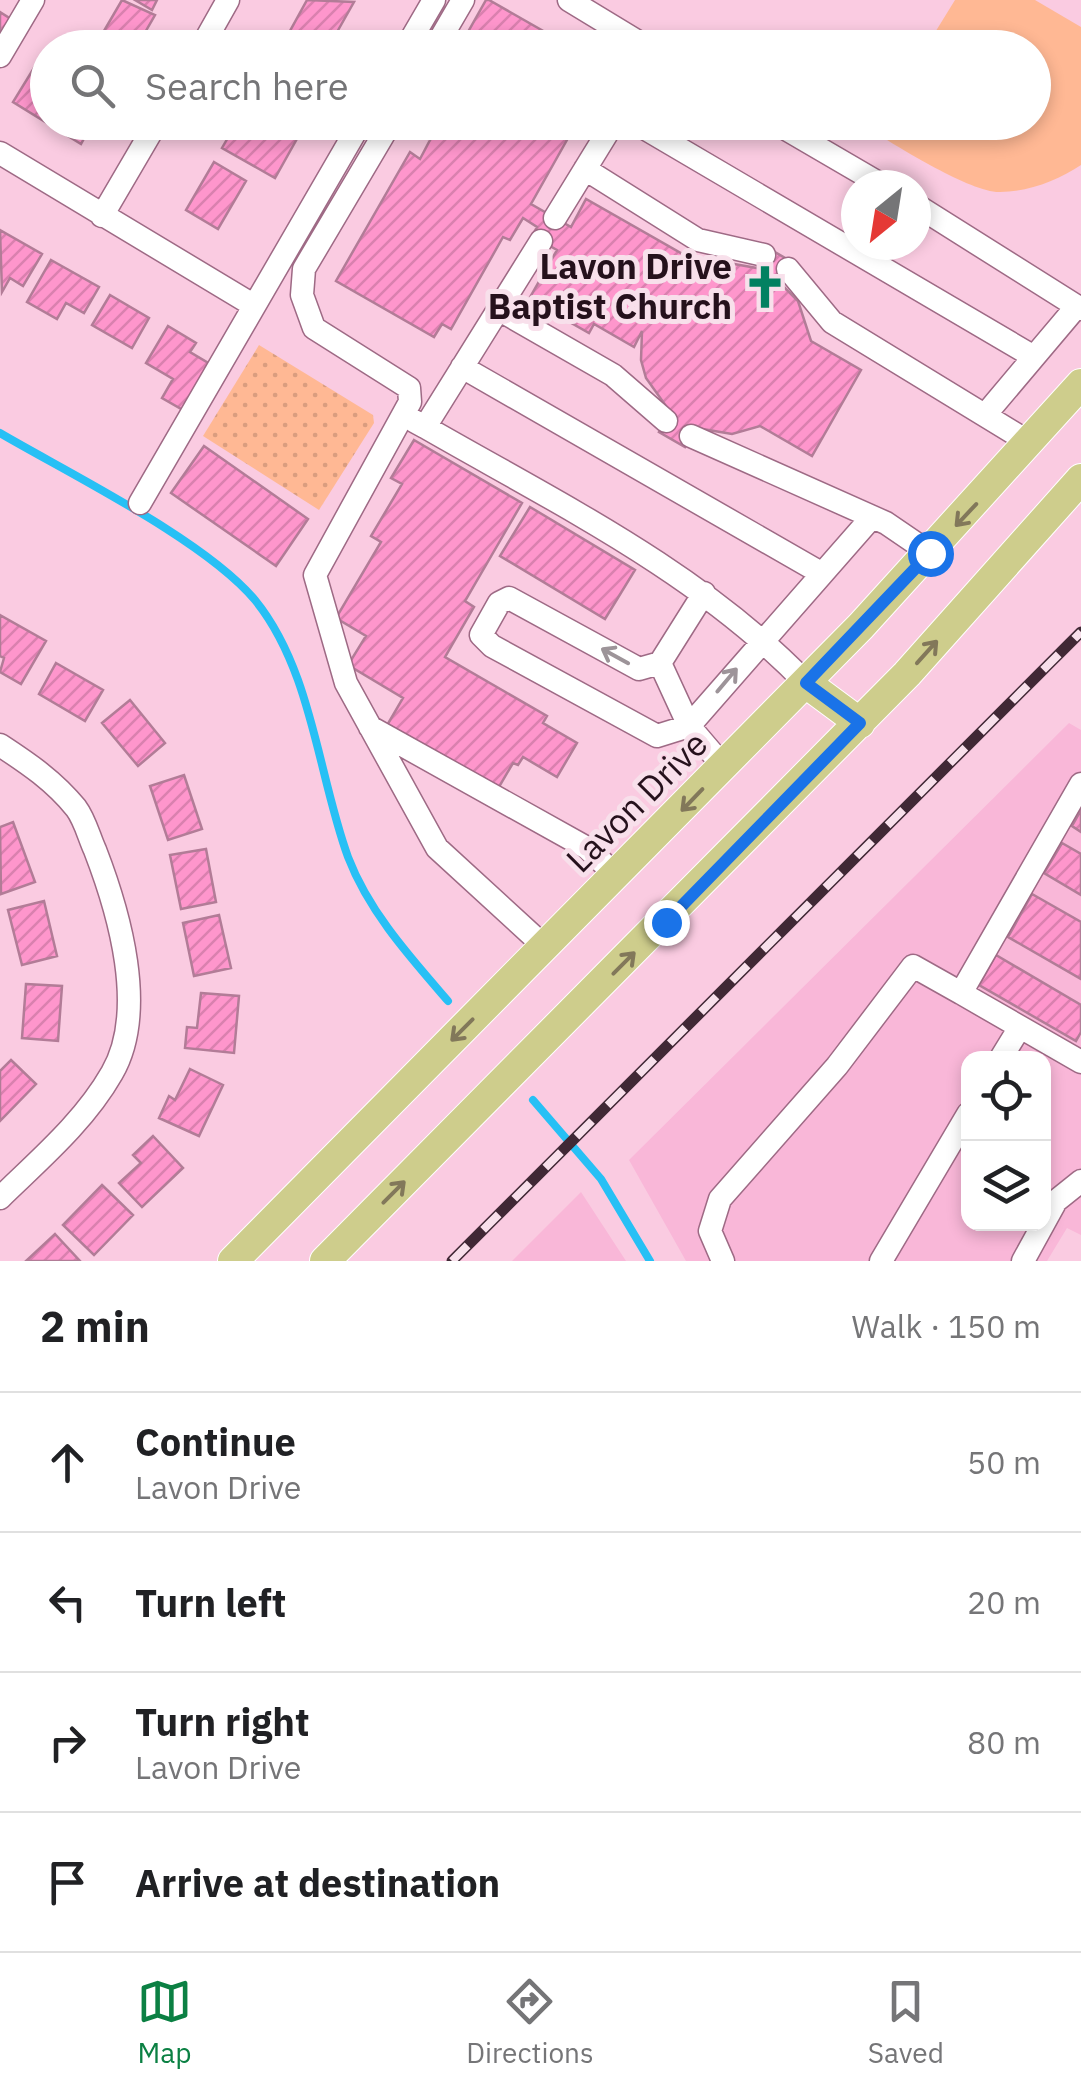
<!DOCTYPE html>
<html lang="en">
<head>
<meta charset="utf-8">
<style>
	:root { --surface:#fff; --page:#f2f2f2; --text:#202124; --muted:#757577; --line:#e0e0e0; --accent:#0b8043 }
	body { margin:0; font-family:"IBM Plex Sans",sans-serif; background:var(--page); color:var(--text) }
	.controls { position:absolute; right:30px; bottom:30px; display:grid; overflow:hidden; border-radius:20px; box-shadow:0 5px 15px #0003 }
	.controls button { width:90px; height:90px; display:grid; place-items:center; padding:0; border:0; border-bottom:2px solid var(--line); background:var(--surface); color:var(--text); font:50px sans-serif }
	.compass { position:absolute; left:841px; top:170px; width:90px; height:90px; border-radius:50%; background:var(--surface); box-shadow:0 5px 15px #0003; rotate:210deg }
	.stop { position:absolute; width:30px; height:30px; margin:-22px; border:8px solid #1a73e8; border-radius:50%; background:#fff }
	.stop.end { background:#1a73e8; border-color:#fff; box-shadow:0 2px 10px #0008 }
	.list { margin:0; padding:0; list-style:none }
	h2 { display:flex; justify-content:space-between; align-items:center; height:130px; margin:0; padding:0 40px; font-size:42px }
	h2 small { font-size:32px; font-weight:400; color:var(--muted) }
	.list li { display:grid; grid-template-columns:65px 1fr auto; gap:30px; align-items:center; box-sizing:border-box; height:140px; padding:0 40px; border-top:2px solid var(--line) }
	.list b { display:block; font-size:38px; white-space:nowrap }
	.list p { margin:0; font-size:32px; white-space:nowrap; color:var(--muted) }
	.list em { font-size:32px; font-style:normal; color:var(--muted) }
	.icon { flex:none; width:55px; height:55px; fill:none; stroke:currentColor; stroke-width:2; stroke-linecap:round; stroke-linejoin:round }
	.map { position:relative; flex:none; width:1081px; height:1261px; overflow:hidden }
	.search { position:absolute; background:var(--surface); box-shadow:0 5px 15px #0003; left:30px; right:30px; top:30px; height:110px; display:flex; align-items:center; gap:25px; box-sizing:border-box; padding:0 35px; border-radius:55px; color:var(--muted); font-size:38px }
	.sheet { height:690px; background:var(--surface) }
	nav { display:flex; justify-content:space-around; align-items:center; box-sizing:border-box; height:140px; border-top:2px solid var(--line); background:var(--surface); font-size:28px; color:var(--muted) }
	nav a { display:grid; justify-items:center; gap:5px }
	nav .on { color:var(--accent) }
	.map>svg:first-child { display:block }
</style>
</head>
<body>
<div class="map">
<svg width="1081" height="1261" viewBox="0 0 1081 1261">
	<defs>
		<pattern id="park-dots" width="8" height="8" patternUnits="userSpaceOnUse" patternTransform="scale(2.5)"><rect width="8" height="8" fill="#ffb894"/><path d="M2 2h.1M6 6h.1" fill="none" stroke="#da9d7f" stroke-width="1.8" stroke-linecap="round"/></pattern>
		<pattern id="building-hatch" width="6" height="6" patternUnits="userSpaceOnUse" patternTransform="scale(2.5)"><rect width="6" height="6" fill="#fe96cc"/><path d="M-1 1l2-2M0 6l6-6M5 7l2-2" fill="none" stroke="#da80af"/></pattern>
	</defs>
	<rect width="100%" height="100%" fill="#facbe1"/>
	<path fill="#f9b7d8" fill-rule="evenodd" d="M 1069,723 L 1081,730 L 1081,1235 L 1067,1228 L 1047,1261 L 686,1261 L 629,1160 ZM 968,1058 L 1044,1058 L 1044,1224 L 968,1224 Z
		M 581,1192 L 626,1261 L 512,1261 Z"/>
	<path fill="#ffb894" d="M 955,0 L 1035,0 L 1081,27 L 1081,165 C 1058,180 1029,192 1000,192 C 972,193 900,148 874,132 L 879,123 L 1034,122 L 1034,48 L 926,47 Z"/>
	<path fill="url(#park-dots)" d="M 259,345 L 373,415 L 374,423 L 319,510 L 203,436 Z"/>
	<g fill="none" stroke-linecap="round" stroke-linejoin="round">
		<path stroke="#27c0f5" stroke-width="8" d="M 0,433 C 70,474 205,540 255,600 C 312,670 318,775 348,857 C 369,912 410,957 448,1001
			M 533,1100 L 601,1179 L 650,1261"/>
	</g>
	<path fill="url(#building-hatch)" stroke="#b27c97" stroke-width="2.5" d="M 122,0 L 155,15 L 136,48 L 94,48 Z
		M 135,0 L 157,0 L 152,10 Z
		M 307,0 L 354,2 L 328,48 L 290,31 Z
		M 486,0 L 489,0 L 573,48 L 459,48 Z
		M 0,12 L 14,21 L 0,43 Z
		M 37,63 L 48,69 L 48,122 L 93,122 L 81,144 L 13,102 Z
		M 237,122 L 293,122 L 303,128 L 275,178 L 222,148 Z
		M 427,122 L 577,122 L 531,204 L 571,227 L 586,199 L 686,256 L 684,260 L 698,267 L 723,262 L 757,268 L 768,248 L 792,262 L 780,283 L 798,301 L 811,341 L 861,370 L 812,456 L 760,426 L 732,434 L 696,428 L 685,447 L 659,432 L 671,413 L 646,378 L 641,360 L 642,331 L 634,347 L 594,324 L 589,333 L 529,299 L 557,250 L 532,236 L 537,227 L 523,218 L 510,240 L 503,237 L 451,329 L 442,324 L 434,337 L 336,281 L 410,152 L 420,159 L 430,140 L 420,135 Z
		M 214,162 L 246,181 L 218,229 L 186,210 Z
		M 0,230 L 42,254 L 23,286 L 10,278 L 2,292 Z
		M 51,260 L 99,287 L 84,313 L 66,303 L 57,319 L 27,302 Z
		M 110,295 L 149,318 L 132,348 L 92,325 Z
		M 168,326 L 196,343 L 190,352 L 210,364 L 183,410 L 162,398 L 173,379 L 146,363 Z
		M 414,440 L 522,503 L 465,601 L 474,607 L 445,657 L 547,716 L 543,723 L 577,743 L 557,777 L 523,757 L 518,765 L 513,763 L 496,792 L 386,727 L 403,698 L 348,665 L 366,636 L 336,618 L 381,542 L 371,536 L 402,484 L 391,478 Z
		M 204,446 L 308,519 L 276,566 L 171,493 Z
		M 530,507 L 635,570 L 605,619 L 500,556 Z
		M 0,615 L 46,641 L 21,684 L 0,672 L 4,658 L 0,656 Z
		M 56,663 L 103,690 L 85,721 L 39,694 Z
		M 130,700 L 165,743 L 138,766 L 102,723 Z
		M 184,775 L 202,829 L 168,840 L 150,786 Z
		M 1081,810 L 1081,832 L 1072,826 Z
		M 13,822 L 35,882 L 1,894 L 0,827 Z
		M 1062,843 L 1081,854 L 1081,895 L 1044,873 Z
		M 206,849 L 216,902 L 181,909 L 170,855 Z
		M 1032,894 L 1081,922 L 1081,979 L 1008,937 Z
		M 44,901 L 57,956 L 22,965 L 8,910 Z
		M 219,915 L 231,968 L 194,976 L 183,923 Z
		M 996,955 L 1081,1005 L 1081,1032 L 1076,1041 L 979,985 Z
		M 26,984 L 62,986 L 58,1041 L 22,1038 Z
		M 201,993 L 239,996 L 234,1053 L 185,1048 L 187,1027 L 197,1028 Z
		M 11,1060 L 36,1084 L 0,1121 L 0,1071 Z
		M 190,1069 L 223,1085 L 199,1136 L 159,1118 L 169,1096 L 175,1100 Z
		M 153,1136 L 183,1168 L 142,1207 L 119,1183 L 141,1163 L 133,1155 Z
		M 102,1185 L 133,1215 L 94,1255 L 63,1225 Z
		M 55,1234 L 80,1261 L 26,1261 Z"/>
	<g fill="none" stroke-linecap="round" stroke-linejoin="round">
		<g stroke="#9e6a85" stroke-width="25">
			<path id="minor" d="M 569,0 L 648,48
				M 201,48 L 228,0
				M 406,48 L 434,0
				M 435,48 L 463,0
				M 0,56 L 33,0
				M 391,122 L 304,269 L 302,295 L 314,328 L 409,388 L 410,402 L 315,575 L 346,683 L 437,848 L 545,947
				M 634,122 L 1034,357
				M 774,122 L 882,185
				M 0,153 L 253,305
				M 585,169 L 698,240 L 764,255
				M 916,205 L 1081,309
				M 102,216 L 157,122
				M 555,218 L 614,122
				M 788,269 L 832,322 L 1030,443
				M 498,309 L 613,375 L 666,421
				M 462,367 L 821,573
				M 985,415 L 1077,306
				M 414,421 L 425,427 L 541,241
				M 425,427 C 557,503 699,572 806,683
				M 691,436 L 886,523 L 930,553
				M 140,503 L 361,122
				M 704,593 L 660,663 L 639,669 L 509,598 L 499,603 L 481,635 L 492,646 L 657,736 L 689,726 L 872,517
				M 660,663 L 689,726 L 724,767
				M 370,727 L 587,848 L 617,876
				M 0,745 C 29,764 54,781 76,808 C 85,820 89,837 95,850 C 119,912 148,1011 112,1073 C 84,1122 40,1159 0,1198
				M 1081,784 L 961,993 L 1081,1062
				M 1001,1058 L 1020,1027
				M 723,1261 L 710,1231 L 720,1199 L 837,1066 L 913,966 L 961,993
				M 881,1261 L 968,1114
				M 1023,1261 L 1056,1201 L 1081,1181"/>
		</g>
		<g stroke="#fff" stroke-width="32">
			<path id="major" d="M 806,683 L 860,723
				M 233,1261 L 861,626 L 1081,384
				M 325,1261 L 907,674 L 1081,479"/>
		</g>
		<use href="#minor" stroke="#fff" stroke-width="22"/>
		<use href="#major" stroke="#cecd8c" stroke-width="30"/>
		<g stroke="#402835" stroke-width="11">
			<path id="rail" d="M 452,1261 L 1081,632"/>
		</g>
		<use href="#rail" stroke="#f8e0eb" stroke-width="8" stroke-dasharray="22" stroke-linecap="butt"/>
	</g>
	<defs><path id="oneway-shaft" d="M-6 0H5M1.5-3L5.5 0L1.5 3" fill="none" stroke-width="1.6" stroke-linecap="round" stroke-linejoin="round" transform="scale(2.5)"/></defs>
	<g stroke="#82785a">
		<use href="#oneway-shaft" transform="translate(966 515) rotate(133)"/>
		<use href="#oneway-shaft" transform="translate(927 652) rotate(-48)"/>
		<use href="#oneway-shaft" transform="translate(692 800) rotate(134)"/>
		<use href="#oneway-shaft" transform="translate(624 963) rotate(-45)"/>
		<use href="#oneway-shaft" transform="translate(462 1030) rotate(135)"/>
		<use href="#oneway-shaft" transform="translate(394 1192) rotate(-45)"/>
	</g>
	<g stroke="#9d9499">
		<use href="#oneway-shaft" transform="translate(615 656) rotate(-151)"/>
		<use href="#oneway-shaft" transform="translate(727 680) rotate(-50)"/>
	</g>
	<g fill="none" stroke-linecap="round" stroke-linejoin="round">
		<path stroke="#1a73e8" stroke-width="12" d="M 666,922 L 860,723 L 806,683 L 930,553"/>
	</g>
	<defs>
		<g id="church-bare" transform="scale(3.45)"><path d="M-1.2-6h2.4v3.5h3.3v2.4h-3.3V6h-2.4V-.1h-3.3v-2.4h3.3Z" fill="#028161" stroke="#f8e0eb" stroke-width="2.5" paint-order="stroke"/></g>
	</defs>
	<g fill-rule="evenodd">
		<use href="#church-bare" x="765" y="287"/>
	</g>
	<g text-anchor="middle" stroke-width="10" stroke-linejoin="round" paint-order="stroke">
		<g font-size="35" font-weight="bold" fill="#25111c" stroke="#f8e0eb" text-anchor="end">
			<text x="732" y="279">Lavon Drive<tspan x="732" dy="40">Baptist Church</tspan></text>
		</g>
		<g font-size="35" fill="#25111c" stroke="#f8e0eb">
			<text transform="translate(637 802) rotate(-45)" y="12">Lavon Drive</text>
		</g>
	</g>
</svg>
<div class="controls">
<button><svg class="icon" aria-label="locate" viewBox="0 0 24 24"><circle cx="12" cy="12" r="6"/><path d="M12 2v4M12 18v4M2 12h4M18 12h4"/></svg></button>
<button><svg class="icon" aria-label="layers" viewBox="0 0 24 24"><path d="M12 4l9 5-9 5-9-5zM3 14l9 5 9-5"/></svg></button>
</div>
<svg class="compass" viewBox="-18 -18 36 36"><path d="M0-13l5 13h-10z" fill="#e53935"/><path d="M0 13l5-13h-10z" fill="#757577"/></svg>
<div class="stop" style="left:930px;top:553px"></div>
<div class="stop end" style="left:666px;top:922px"></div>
<div class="search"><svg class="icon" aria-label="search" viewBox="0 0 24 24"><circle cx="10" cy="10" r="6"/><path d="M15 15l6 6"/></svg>Search here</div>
</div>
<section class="sheet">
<h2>2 min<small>Walk · 150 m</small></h2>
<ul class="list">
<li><svg class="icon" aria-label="ahead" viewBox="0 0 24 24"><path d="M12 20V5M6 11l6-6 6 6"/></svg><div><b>Continue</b><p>Lavon Drive</p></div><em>50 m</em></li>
<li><svg class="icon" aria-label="left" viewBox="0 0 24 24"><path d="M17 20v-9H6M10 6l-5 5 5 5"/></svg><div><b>Turn left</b></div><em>20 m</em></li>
<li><svg class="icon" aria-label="right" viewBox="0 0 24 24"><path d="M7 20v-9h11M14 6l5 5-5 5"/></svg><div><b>Turn right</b><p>Lavon Drive</p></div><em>80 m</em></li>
<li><svg class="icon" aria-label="arrive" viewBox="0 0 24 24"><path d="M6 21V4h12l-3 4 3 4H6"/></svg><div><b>Arrive at destination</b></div></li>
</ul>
</section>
<nav>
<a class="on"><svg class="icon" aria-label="map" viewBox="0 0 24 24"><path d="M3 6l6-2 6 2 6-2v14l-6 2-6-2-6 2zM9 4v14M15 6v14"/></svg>Map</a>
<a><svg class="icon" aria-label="directions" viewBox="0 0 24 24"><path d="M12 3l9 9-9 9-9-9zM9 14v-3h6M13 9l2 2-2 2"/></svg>Directions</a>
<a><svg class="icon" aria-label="saved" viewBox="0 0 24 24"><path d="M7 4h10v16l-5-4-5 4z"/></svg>Saved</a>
</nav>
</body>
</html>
